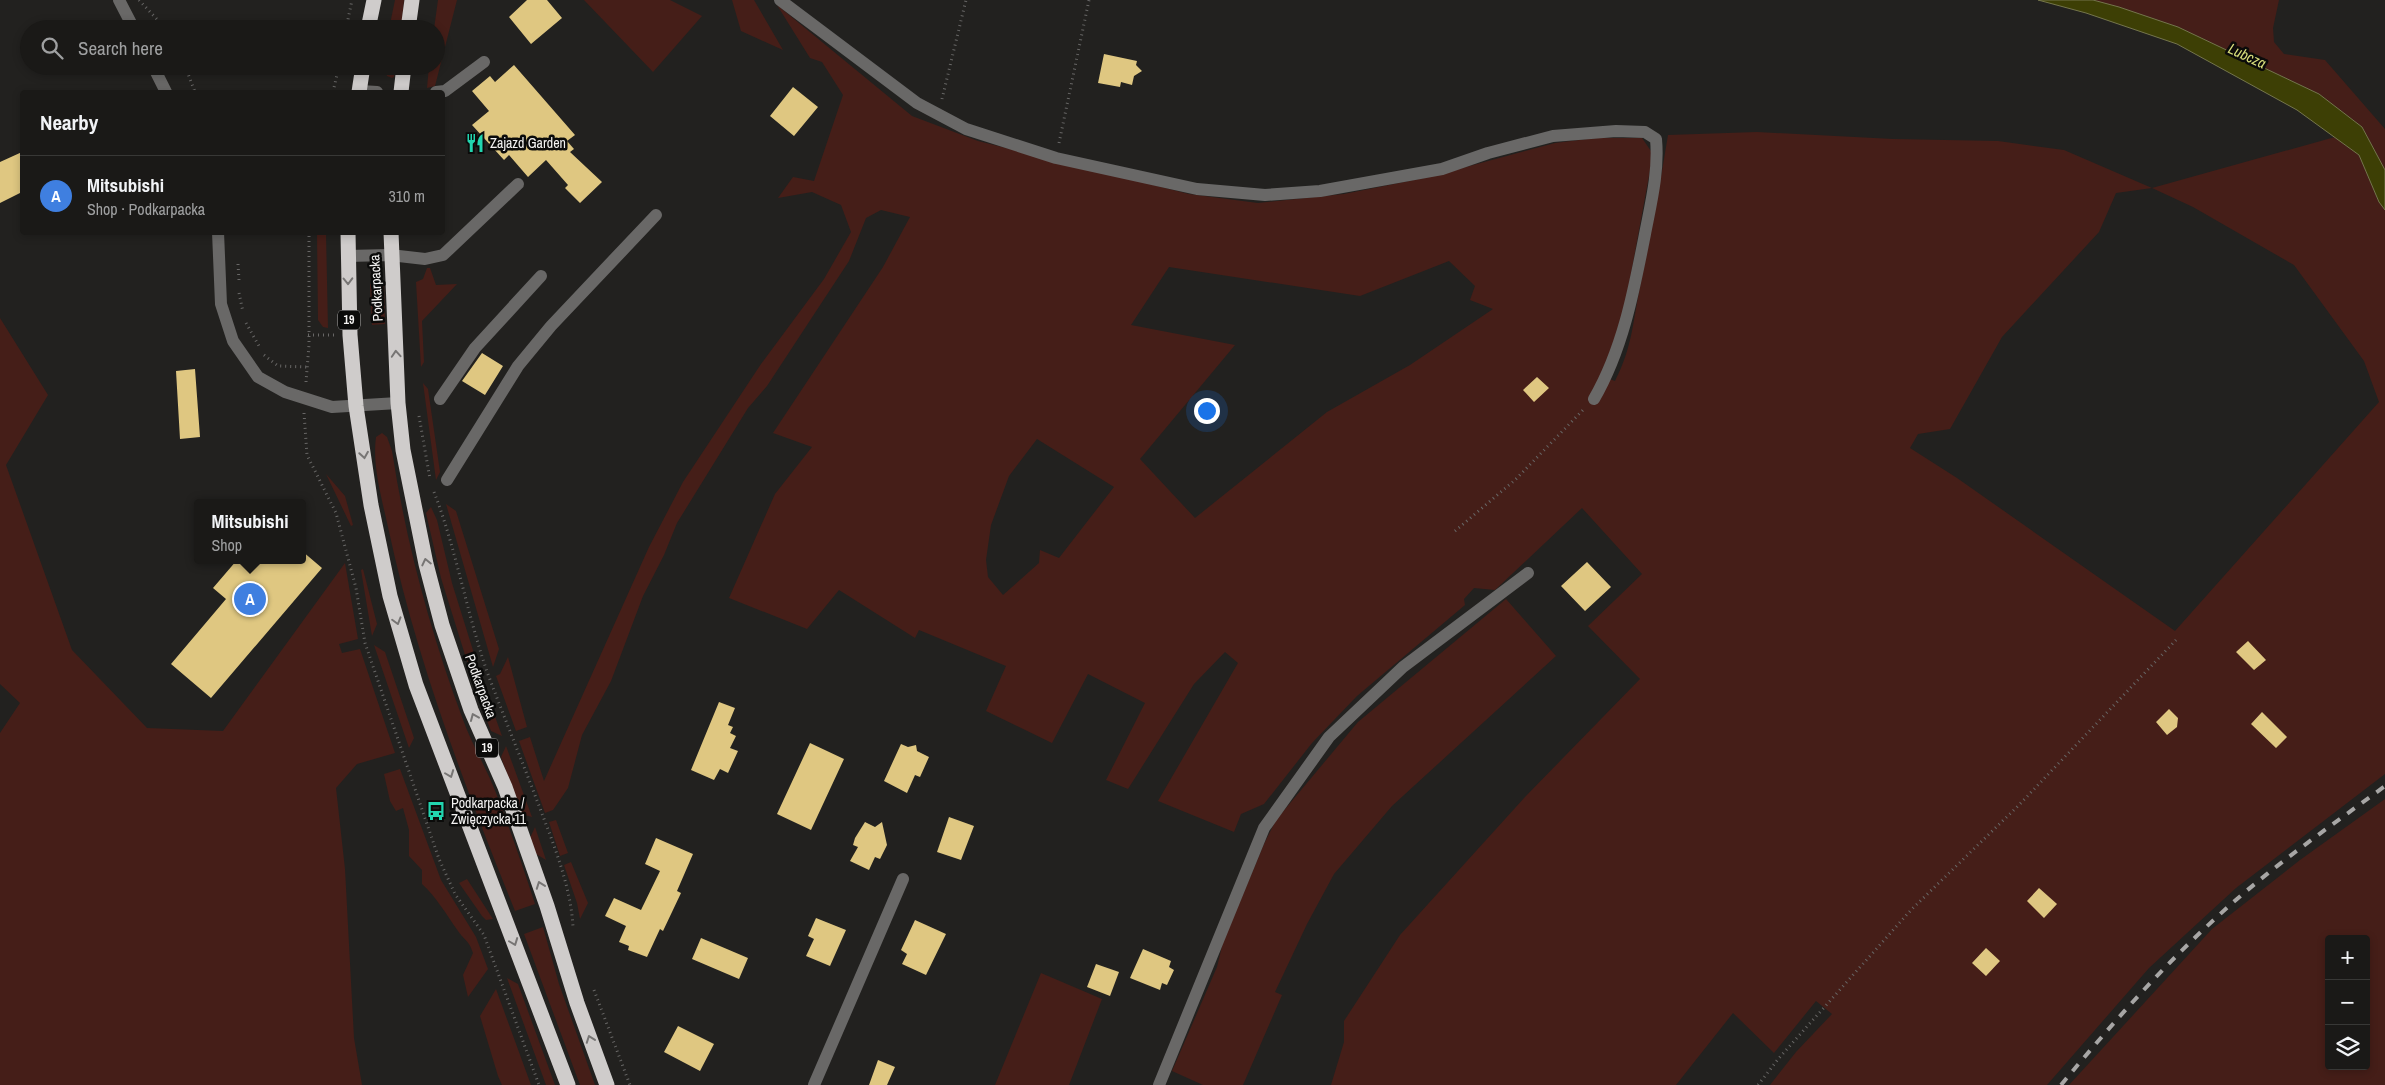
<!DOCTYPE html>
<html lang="en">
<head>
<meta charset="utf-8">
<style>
	:root { --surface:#1a1917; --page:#272624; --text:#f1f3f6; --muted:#9fa0a1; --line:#383836; --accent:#22d5af }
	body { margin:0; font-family:"Archivo Narrow",sans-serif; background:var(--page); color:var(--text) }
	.controls { position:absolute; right:15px; bottom:15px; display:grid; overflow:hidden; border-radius:5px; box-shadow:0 2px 8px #0003 }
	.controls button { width:45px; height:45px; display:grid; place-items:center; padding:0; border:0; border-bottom:1px solid var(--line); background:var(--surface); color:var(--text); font:25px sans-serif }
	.you { position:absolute; left:1206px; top:410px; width:18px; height:18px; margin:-12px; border:4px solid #fff; border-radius:50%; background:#1a73e8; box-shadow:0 0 0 8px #1a73e833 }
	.badge { display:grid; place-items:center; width:32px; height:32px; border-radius:50%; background:var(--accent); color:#fff; font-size:16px; font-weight:700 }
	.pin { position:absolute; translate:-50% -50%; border:2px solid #fff; box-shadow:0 1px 5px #0006 }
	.popup { position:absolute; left:194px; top:499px; width:112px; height:65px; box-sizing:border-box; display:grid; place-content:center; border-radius:5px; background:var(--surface); filter:drop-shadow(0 1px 4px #0005); font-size:16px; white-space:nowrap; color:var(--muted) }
	.popup b { font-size:19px; color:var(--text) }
	.popup::after { content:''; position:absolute; left:50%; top:100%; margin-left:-10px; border:10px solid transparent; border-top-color:var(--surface) }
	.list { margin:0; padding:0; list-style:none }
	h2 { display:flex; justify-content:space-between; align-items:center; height:65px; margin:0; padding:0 20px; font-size:21px }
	h2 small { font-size:16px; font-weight:400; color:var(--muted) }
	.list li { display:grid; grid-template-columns:32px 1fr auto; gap:15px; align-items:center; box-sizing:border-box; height:80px; padding:0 20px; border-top:1px solid var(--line) }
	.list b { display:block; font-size:19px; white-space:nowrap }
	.list p { margin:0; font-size:16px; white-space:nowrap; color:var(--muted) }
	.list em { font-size:16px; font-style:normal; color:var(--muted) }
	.icon { flex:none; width:28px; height:28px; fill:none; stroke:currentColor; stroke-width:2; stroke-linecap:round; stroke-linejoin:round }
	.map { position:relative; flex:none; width:2385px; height:1085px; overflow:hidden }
	.search { position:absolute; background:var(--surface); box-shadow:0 2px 8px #0003; left:20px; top:20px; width:425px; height:55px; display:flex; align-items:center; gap:12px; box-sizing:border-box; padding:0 18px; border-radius:28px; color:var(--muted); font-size:19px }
	.panel { position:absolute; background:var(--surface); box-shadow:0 2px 8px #0003; left:20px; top:90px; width:425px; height:145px; border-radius:5px }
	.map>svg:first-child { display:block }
</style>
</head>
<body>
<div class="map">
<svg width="2385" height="1085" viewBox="0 0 2385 1085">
	<rect width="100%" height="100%" fill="#22211f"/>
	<path fill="#451e18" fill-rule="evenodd" d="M 395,0 L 404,0 L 401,29 L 389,29 Z
		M 438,0 L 457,0 L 435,86 L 427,88 L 429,66 L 436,66 L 436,29 L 434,29 Z
		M 584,0 L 670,0 L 702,16 L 653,72 Z
		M 732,0 L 754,0 L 783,50 L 741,31 Z
		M 2093,0 L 2279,0 L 2273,28 L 2274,42 L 2284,54 L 2325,60 L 2385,129 L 2385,170 L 2362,127 L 2319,94 L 2178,27 Z
		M 777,5 L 912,116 L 978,141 L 1189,194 L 1258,203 L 1344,194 L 1429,177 L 1555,143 L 1596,138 L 1642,138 L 1653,154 L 1622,323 L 1601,376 L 1615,381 C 1633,346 1633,319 1641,282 C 1651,233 1660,185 1668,135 L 1757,132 L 1893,139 L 1998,141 L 2064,150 L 2152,188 L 2335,137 L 2359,155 L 2379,202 L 2385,210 L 2385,774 L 2236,888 L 2149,968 L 2047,1085 L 1770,1085 L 1796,1052 L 1832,1014 L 1816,1001 L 1774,1053 L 1733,1013 L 1676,1085 L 1331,1085 L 1344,1042 L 1344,1021 L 1400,935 L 1525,797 L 1640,679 L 1588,626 L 1642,574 L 1582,508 L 1495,590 L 1474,588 L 1464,599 L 1465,605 L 1357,696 L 1312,743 L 1264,804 L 1241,814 L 1234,832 L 1158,801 L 1238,663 L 1225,652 L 1194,684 L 1128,789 L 1106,780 L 1145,703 L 1088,674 L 1052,743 L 986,711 L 1006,666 L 919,630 L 915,638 L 839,590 L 807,629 L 729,598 L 775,494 L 812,447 L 773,433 L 883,267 L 910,217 L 881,210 L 866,218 L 849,261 L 767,386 L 748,408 L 677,523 L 664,555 L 643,596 L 611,681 L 582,735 L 568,788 L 553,810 L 545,813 L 519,741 L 530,737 L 544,781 L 649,547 L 683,482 L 761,364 L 824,279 L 851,232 L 841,205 L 812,192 L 778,198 L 793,177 L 814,181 L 843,95 L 822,62 L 810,58 ZM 2152,188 L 2193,207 L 2294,265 L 2364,361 L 2379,402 L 2175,631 L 1957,478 L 1910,448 L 1918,434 L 1950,429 L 2002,337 L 2099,232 L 2116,193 ZM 1449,261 L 1475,286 L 1470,300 L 1493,309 L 1410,365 L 1327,412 L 1195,518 L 1140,459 L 1235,345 L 1131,325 L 1169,267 L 1360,296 ZM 1037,439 L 1114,487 L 1059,558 L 1040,550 L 1039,563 L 1003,595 L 988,577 L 986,560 L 991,525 L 1009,476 Z
		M 384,66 L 396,66 L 394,77 L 392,78 L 387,76 Z
		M 317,233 L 326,233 L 328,328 L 323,327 L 318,320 Z
		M 427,268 L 430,268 L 436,285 L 457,284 L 422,321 L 424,362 L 421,367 L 416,282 L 423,279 Z
		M 375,278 L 382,279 L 384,283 L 385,324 L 372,325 L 370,285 Z
		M 0,318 L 48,395 L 6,465 L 72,650 L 147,728 L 223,731 L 345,563 L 358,639 L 339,644 L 342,653 L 360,649 L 395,753 L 357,764 L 336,788 L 345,869 L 354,1038 L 362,1085 L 0,1085 L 0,733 L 20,703 L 0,684 Z
		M 423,383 L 428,389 L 440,472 L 436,480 Z
		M 382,433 L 387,437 L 392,451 C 406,542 430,631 462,717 C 471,743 486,767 496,793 C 510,829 523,867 535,904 L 515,911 C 465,787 416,659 388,527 C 382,499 372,466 376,437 Z
		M 326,474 L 345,496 L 353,525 L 351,526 Z
		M 446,504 L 456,511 L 499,649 L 493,667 Z
		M 431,507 L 437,520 L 452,583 L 481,676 L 471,674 L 441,578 L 426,513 Z
		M 363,569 L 377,624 L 372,636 L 361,570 Z
		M 1506,599 L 1556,656 L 1392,806 L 1334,874 L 1307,924 L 1275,992 L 1282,995 L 1243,1085 L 1203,1085 L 1172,1071 L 1217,967 L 1223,942 L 1264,844 L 1276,820 L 1358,722 Z
		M 374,645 L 385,652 L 414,738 L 409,748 Z
		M 508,657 L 527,727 L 516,731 L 496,676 L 500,674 Z
		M 484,686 L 502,736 L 491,731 L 481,705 Z
		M 506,746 L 532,817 L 521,814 L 501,757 Z
		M 400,769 L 441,880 L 476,937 L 488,969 L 468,997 L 463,975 L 473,953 C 469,940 465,941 458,931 C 446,914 437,898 422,884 L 422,870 L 409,856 L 409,830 L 403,808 L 396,811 L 390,801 L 384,774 Z
		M 2385,799 L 2385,1085 L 2069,1085 L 2212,929 L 2300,860 ZM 2329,939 L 2366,939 L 2366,1066 L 2329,1066 Z
		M 556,820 L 568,853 L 560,856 L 549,822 Z
		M 535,827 L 546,860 L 536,854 L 530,838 Z
		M 571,862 L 588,903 L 580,919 L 577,903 L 564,865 Z
		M 467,879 L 493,919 L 486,920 L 482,916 L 459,883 Z
		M 543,927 L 559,984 L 595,1085 L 580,1085 L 524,934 Z
		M 1041,973 L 1102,999 L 1069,1085 L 995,1085 Z
		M 507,978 L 518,984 L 555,1085 L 546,1085 Z
		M 496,989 L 531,1085 L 502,1085 L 498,1076 L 480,1016 Z"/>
	<path fill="#3d3f05" stroke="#74754c" d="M 2038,0 L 2093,0 L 2119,7 L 2178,27 L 2319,94 L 2362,127 L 2385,170 L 2385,210 L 2379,202 L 2359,155 L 2297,110 L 2177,44 L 2086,13 Z"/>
	<path fill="#dfc781" d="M 527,0 L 547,0 L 562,18 L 531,44 L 509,17 Z
		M 1104,54 L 1137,61 L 1136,65 L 1142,71 L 1134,76 L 1132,85 L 1121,82 L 1120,87 L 1098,83 Z
		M 514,65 L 575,135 L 567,141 L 574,149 L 570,152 L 602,182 L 580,203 L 565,188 L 568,185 L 546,160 L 528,177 L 509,155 L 504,160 L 472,125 L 489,111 L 472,91 L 490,76 L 495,82 Z
		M 793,87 L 818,107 L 794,136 L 770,116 Z
		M 22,152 L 22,192 L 0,203 L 0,162 Z
		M 482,353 L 503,366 L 485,395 L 462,381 Z
		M 195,369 L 200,437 L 180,439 L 176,371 Z
		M 1537,377 L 1549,388 L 1534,402 L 1523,390 Z
		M 302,551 L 322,568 L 211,698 L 171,664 L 226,599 L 213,588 L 237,560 L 302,560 Z
		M 1587,562 L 1611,587 L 1585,611 L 1561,586 Z
		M 2248,641 L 2266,660 L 2254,670 L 2236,652 Z
		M 719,702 L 735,708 L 728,725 L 733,727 L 730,733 L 736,736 L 730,748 L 738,751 L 728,773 L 720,769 L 714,780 L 691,770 Z
		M 2169,709 L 2178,718 L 2177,727 L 2167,735 L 2156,722 Z
		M 2262,712 L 2287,737 L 2276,748 L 2251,724 Z
		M 810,743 L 844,759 L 811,830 L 777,814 Z
		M 901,744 L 908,747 L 916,745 L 917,751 L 929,757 L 920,777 L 915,775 L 907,793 L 884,781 Z
		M 949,817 L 974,826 L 961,860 L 937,852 Z
		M 865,822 L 875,827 L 882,822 L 887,845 L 880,859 L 875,857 L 869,870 L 850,861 L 858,847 L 853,845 L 855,838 Z
		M 656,838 L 693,854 L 677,891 L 681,893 L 663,931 L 660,929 L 647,957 L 628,950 L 629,946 L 619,942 L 626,926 L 605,916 L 614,898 L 641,910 L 660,871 L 645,864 Z
		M 2039,888 L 2057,904 L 2044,918 L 2027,901 Z
		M 816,918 L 846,930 L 830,966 L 806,956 L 814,939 L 808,936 Z
		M 915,920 L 946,934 L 926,975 L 902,964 L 907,954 L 901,950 Z
		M 701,938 L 748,958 L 739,979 L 692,959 Z
		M 1986,948 L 2000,961 L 1986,976 L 1972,963 Z
		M 1143,949 L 1171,961 L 1169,967 L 1174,970 L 1167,985 L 1162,983 L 1160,990 L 1130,978 Z
		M 1096,964 L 1119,972 L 1110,996 L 1087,987 Z
		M 678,1026 L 714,1044 L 700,1071 L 664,1052 Z
		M 878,1060 L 895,1067 L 887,1085 L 869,1085 Z"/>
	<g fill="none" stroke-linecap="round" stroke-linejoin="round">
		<path stroke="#686766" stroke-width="3" stroke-dasharray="1 4" stroke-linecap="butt" d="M 139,0 L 166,29
			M 346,29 L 352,0
			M 185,66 L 195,92
			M 333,92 L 339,66
			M 942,99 L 966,0
			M 1059,143 L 1089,0
			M 238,264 L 239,280
			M 239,293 L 243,312
			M 246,323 L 259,346
			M 308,335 L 334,335
			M 264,355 L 278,366 L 307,367
			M 306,382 L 309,345 L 309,232
			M 304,413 L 307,455 L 336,513 L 356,588 L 365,643 L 439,859 L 455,894 L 484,935 L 539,1085
			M 419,416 L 430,479
			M 434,492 C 457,551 467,616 489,677 C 506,722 524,766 541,811 C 555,848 571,888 573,927
			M 1455,531 L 1515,480 L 1583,410
			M 594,990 L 630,1085
			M 1758,1085 L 1779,1058 L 1911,910 L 2018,806 L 2176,640"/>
		<path stroke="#696867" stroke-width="12" d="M 119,0 L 134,29
			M 780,0 L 917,103 L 966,129 L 1056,158 L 1197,189 L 1265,195 L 1320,191 L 1442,169 L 1488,153 L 1553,136 L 1616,131 L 1645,132 L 1656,139 C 1659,171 1651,203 1645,234 C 1634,290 1623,349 1594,399
			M 153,66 L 166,92
			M 360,91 L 377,92
			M 436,92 L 445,91 L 484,62
			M 218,232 L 221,304 L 233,341 L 258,377 L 285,392 L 332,407 L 398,403
			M 347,256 L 390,255 L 425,259 L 443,255 L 518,184
			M 440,399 L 475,348 L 541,276
			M 447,480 L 518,366 L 551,326 L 656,215
			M 814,1085 L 903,879
			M 1159,1085 L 1264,828 L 1329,737 L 1403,667 L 1528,573"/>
		<path stroke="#cfcccb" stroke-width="15" d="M 368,29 L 374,0
			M 408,29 L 412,0
			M 359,92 L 363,66
			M 401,92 L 404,66
			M 348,232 L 350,335 L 356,406 L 371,505 L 390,596 L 416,685 L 568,1085
			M 391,232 L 398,403 L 403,450 L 426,564 L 442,625 L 471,710 L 505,787 L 547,906 L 577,1003 L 607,1085"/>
		<path stroke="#a7a6a5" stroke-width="4" stroke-dasharray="9 9" stroke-linecap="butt" d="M 2061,1085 C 2110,1026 2161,968 2218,916 C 2270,868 2328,828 2385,786"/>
	</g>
	<defs><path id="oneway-chevron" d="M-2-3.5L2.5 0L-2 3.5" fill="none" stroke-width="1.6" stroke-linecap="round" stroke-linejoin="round" transform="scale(1.25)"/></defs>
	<g stroke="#777574">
		<use href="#oneway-chevron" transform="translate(348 281) rotate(89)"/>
		<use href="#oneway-chevron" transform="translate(396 354) rotate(-94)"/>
		<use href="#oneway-chevron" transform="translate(364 455) rotate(81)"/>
		<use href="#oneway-chevron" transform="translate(426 562) rotate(-103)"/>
		<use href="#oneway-chevron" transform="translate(397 621) rotate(74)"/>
		<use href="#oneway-chevron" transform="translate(474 717) rotate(-113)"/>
		<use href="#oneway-chevron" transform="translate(450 774) rotate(69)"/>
		<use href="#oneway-chevron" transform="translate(540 885) rotate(-110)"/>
		<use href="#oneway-chevron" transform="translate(514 942) rotate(69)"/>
		<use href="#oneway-chevron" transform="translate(590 1039) rotate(-110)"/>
	</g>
	<defs>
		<g id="restaurant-bare" transform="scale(1.5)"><path d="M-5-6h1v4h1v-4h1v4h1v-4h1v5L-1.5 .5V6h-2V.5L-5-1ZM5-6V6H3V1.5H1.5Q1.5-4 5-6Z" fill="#22d5af" stroke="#0b0b0a" stroke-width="2.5" paint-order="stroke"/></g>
		<g id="bus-bare" transform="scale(1.5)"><path d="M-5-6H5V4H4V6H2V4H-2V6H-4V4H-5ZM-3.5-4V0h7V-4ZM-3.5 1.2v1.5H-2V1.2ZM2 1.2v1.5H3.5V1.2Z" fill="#22d5af" stroke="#0b0b0a" stroke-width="2.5" paint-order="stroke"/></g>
	</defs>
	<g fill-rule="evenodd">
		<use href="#restaurant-bare" x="475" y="143"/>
		<use href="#bus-bare" x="436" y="811"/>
	</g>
	<g text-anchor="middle" stroke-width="5" stroke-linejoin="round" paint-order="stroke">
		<g fill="#0b0b0a" stroke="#aeadac" stroke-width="1">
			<rect x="338" y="310.5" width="22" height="19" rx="4"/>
			<rect x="476" y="738.5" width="22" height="19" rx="4"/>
		</g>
		<g font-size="12" font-weight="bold" fill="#f4f3f2">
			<text x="349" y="324">19</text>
			<text x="487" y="752">19</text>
		</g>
		<g font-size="14" fill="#f4f3f2" stroke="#0b0b0a" text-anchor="start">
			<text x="490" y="148">Zajazd Garden</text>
			<text x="451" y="808">Podkarpacka /<tspan x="451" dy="16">Zwięczycka 11</tspan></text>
		</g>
		<g font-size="14" fill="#f4f3f2" stroke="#0b0b0a">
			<text transform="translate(376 288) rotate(-93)" y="5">Podkarpacka</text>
			<text transform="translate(481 686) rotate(70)" y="5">Podkarpacka</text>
		</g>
		<g font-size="15" font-style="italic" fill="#d9df7c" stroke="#0b0b0a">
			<text transform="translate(2247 56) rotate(25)" y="5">Lubcza</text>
		</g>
	</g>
</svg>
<div class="controls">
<button>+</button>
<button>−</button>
<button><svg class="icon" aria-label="layers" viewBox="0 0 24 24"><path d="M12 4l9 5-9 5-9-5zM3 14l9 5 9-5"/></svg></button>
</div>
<div class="you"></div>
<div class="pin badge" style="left:250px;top:599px;background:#3f7fe0">A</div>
<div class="popup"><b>Mitsubishi</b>Shop</div>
<div class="search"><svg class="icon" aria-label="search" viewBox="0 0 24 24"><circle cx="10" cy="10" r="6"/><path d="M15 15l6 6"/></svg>Search here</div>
<section class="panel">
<h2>Nearby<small></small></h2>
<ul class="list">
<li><span class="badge" style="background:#3f7fe0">A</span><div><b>Mitsubishi</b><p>Shop · Podkarpacka</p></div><em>310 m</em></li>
</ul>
</section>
</div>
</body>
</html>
